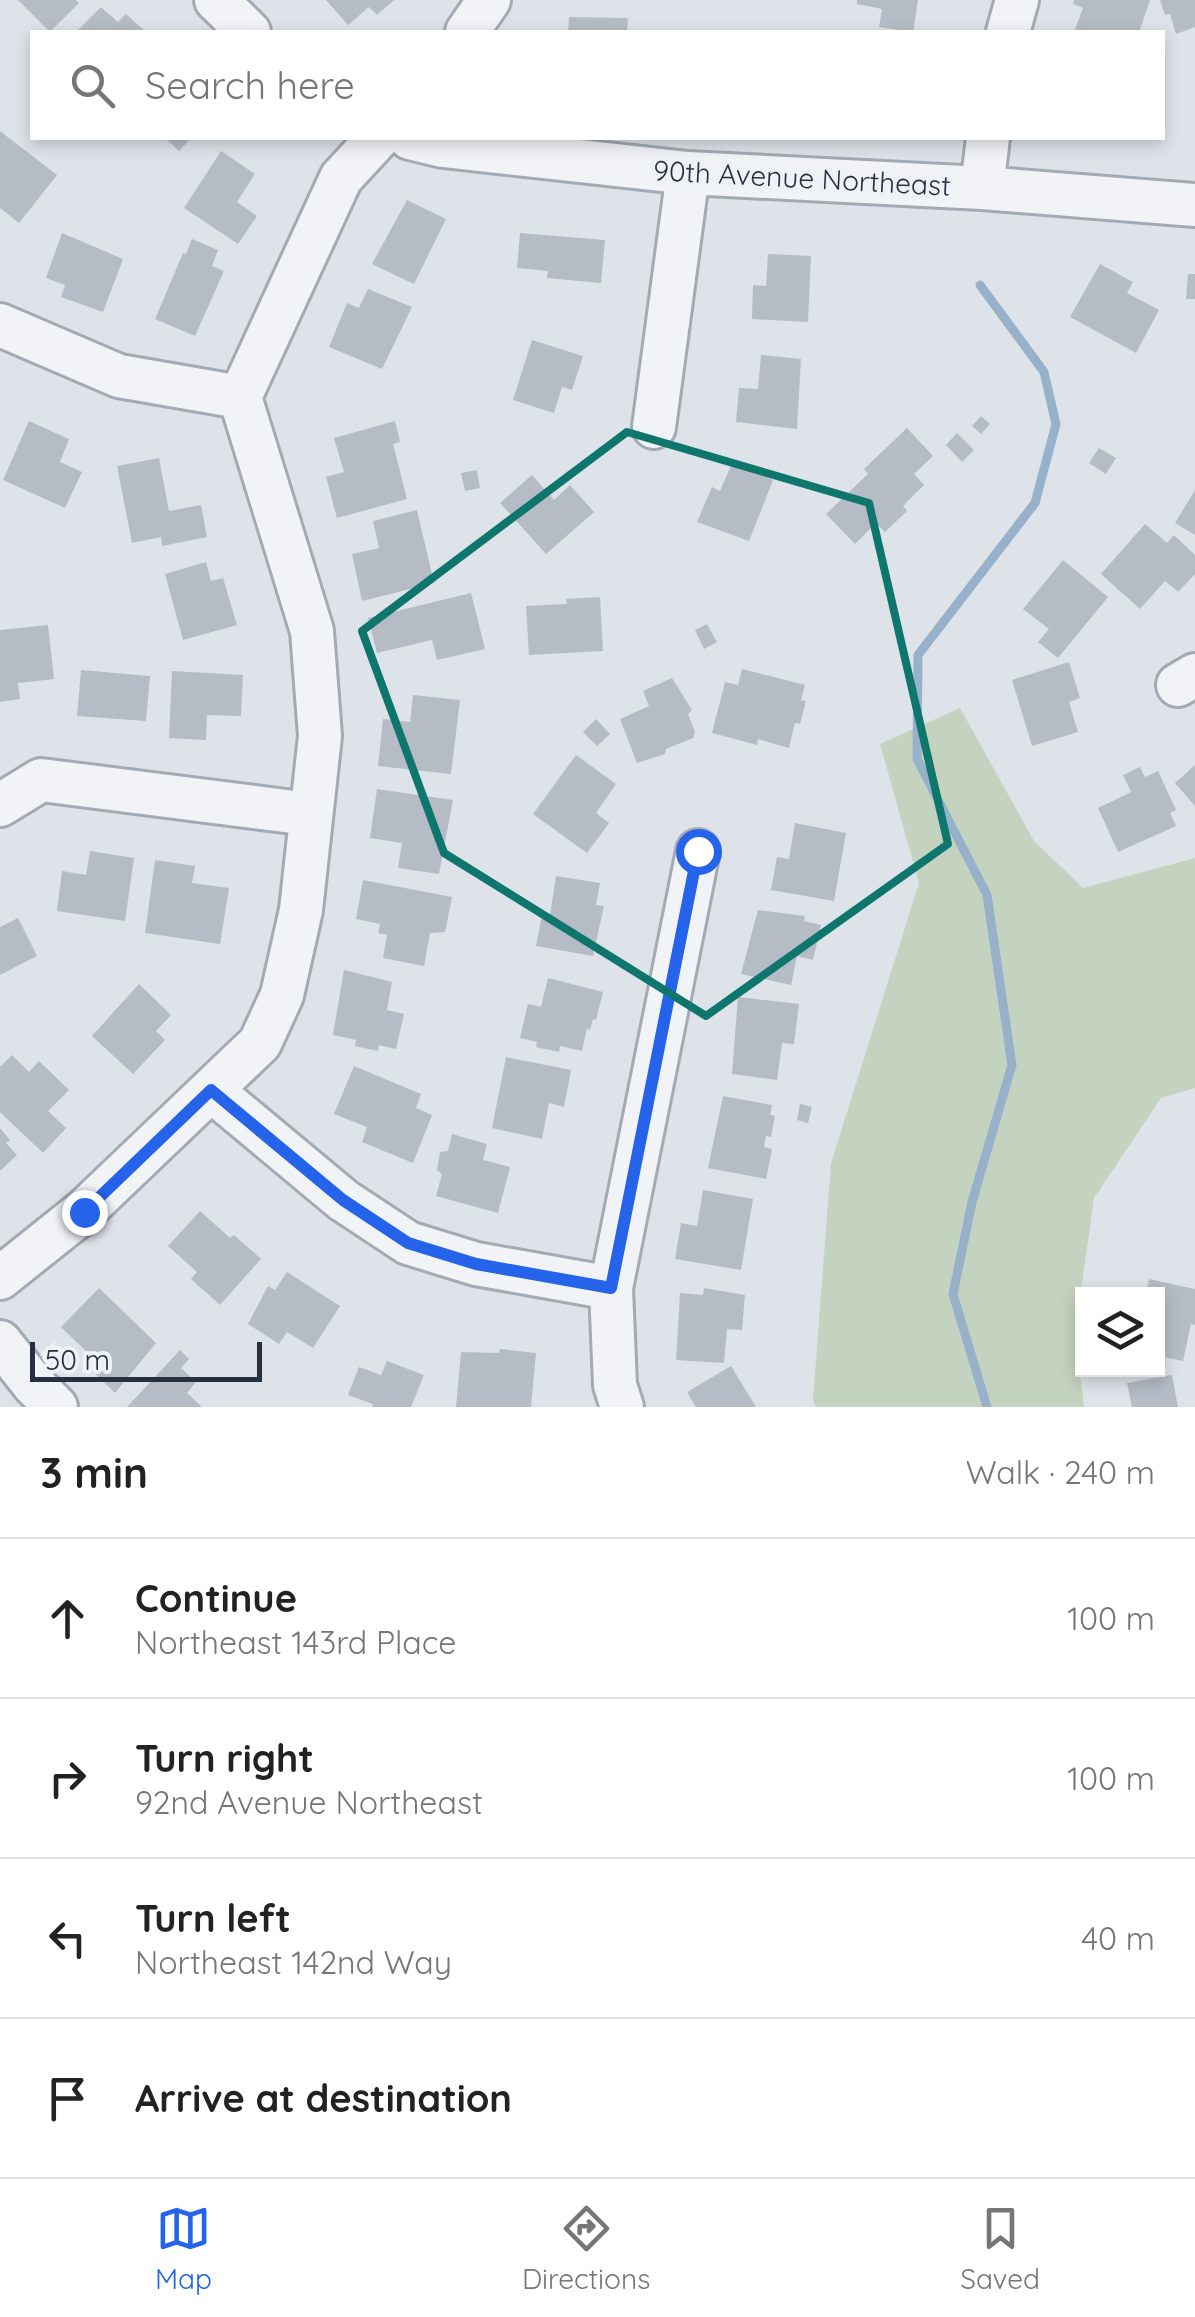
<!DOCTYPE html>
<html lang="en">
<head>
<meta charset="utf-8">
<style>
	:root { --surface:#fff; --page:#f2f2f2; --text:#222; --muted:#767676; --line:#e0e0e0; --accent:#2563eb }
	body { margin:0; font-family:Quicksand,sans-serif; background:var(--page); color:var(--text) }
	.controls { position:absolute; right:30px; bottom:30px; display:grid; overflow:hidden; border-radius:0px; box-shadow:0 5px 15px #0003 }
	.controls button { width:90px; height:90px; display:grid; place-items:center; padding:0; border:0; border-bottom:2px solid var(--line); background:var(--surface); color:var(--text); font:50px sans-serif }
	.scale { position:absolute; left:30px; bottom:25px; width:232px; box-sizing:border-box; padding-left:10px; border:5px solid #263041; border-top:0; font-size:28px; line-height:35px; white-space:nowrap; color:#263041; -webkit-text-stroke:8px #eef1f6; paint-order:stroke }
	.stop { position:absolute; width:30px; height:30px; margin:-22px; border:8px solid #2563eb; border-radius:50%; background:#fff }
	.stop.end { background:#2563eb; border-color:#fff; box-shadow:0 2px 10px #0008 }
	.list { margin:0; padding:0; list-style:none }
	h2 { display:flex; justify-content:space-between; align-items:center; height:130px; margin:0; padding:0 40px; font-size:42px }
	h2 small { font-size:32px; font-weight:400; color:var(--muted) }
	.list li { display:grid; grid-template-columns:65px 1fr auto; gap:30px; align-items:center; box-sizing:border-box; height:160px; padding:0 40px; border-top:2px solid var(--line) }
	.list b { display:block; font-size:38px; white-space:nowrap }
	.list p { margin:0; font-size:32px; white-space:nowrap; color:var(--muted) }
	.list em { font-size:32px; font-style:normal; color:var(--muted) }
	.icon { flex:none; width:55px; height:55px; fill:none; stroke:currentColor; stroke-width:2; stroke-linecap:round; stroke-linejoin:round }
	.map { position:relative; flex:none; width:1195px; height:1407px; overflow:hidden }
	.search { position:absolute; background:var(--surface); box-shadow:0 5px 15px #0003; left:30px; right:30px; top:30px; height:110px; display:flex; align-items:center; gap:25px; box-sizing:border-box; padding:0 35px; border-radius:0px; color:var(--muted); font-size:38px }
	.sheet { height:770px; background:var(--surface) }
	nav { display:flex; justify-content:space-around; align-items:center; box-sizing:border-box; height:140px; border-top:2px solid var(--line); background:var(--surface); font-size:28px; color:var(--muted) }
	nav a { display:grid; justify-items:center; gap:5px }
	nav .on { color:var(--accent) }
	.map>svg:first-child { display:block }
</style>
</head>
<body>
<div class="map">
<svg width="1195" height="1407" viewBox="0 0 1195 1407">
	<rect width="100%" height="100%" fill="#dee3e9"/>
	<path fill="#c4d3bf" d="M 960,708 L 1034,841 L 1083,888 L 1195,858 L 1195,1088 L 1161,1098 L 1094,1198 L 1075,1333 L 1084,1407 L 816,1407 L 813,1400 L 831,1163 L 919,883 L 880,744 Z"/>
	<g fill="none" stroke-linecap="round" stroke-linejoin="round">
		<path stroke="#97b1cb" stroke-width="9" d="M 980,285 L 1044,372 L 1056,424 L 1035,503 L 918,655 L 917,759 L 987,895 L 1012,1065 L 972,1202 L 953,1294 L 987,1407"/>
	</g>
	<path fill="#b5bcc6" d="M 18,0 L 76,0 L 79,3 L 50,32 Z
		M 326,0 L 394,0 L 377,15 L 369,7 L 348,25 Z
		M 857,0 L 918,0 L 913,32 L 879,27 L 882,9 L 857,4 Z
		M 1074,0 L 1150,0 L 1139,32 L 1074,32 L 1083,8 L 1073,4 Z
		M 1160,0 L 1195,0 L 1195,27 L 1176,34 L 1170,14 L 1165,15 Z
		M 101,7 L 118,22 L 126,14 L 146,32 L 76,32 Z
		M 569,17 L 628,18 L 627,32 L 568,32 Z
		M 0,131 L 57,175 L 19,223 L 0,208 Z
		M 165,138 L 191,138 L 179,151 Z
		M 221,151 L 255,174 L 237,202 L 257,216 L 238,244 L 184,208 Z
		M 407,200 L 446,219 L 414,284 L 372,264 Z
		M 62,233 L 123,259 L 103,312 L 61,297 L 65,285 L 46,278 Z
		M 520,233 L 605,240 L 601,283 L 547,278 L 548,271 L 517,268 Z
		M 192,239 L 218,250 L 212,266 L 224,271 L 195,336 L 155,319 L 183,253 L 186,254 Z
		M 768,254 L 811,256 L 808,322 L 752,319 L 753,285 L 766,286 Z
		M 1100,264 L 1133,282 L 1127,293 L 1159,310 L 1136,353 L 1070,317 Z
		M 1188,274 L 1195,274 L 1195,299 L 1186,299 Z
		M 368,289 L 412,307 L 382,369 L 329,347 L 347,303 L 359,308 Z
		M 532,340 L 583,356 L 572,390 L 562,387 L 554,413 L 513,400 Z
		M 761,355 L 801,359 L 797,429 L 736,422 L 739,388 L 758,389 Z
		M 981,416 L 990,424 L 981,434 L 972,426 Z
		M 29,421 L 69,439 L 60,462 L 82,472 L 65,508 L 3,480 Z
		M 395,421 L 400,442 L 393,444 L 407,499 L 337,518 L 326,477 L 344,472 L 334,438 Z
		M 907,428 L 933,456 L 914,474 L 924,485 L 903,506 L 907,511 L 885,532 L 876,523 L 855,544 L 826,514 L 868,474 L 864,469 Z
		M 957,433 L 974,450 L 962,462 L 946,445 Z
		M 1099,448 L 1116,458 L 1106,474 L 1089,463 Z
		M 159,458 L 169,511 L 201,505 L 207,537 L 162,546 L 161,537 L 132,543 L 117,466 Z
		M 732,463 L 773,480 L 749,541 L 697,522 L 712,487 L 720,491 Z
		M 477,470 L 480,488 L 465,491 L 461,473 Z
		M 532,475 L 554,500 L 570,485 L 594,512 L 546,554 L 500,503 Z
		M 1195,490 L 1195,535 L 1175,523 Z
		M 417,510 L 434,583 L 362,601 L 352,554 L 379,548 L 373,521 Z
		M 1145,524 L 1167,543 L 1174,535 L 1195,555 L 1195,574 L 1178,592 L 1165,581 L 1140,609 L 1101,574 Z
		M 1063,560 L 1108,597 L 1058,658 L 1038,642 L 1049,629 L 1023,609 Z
		M 206,562 L 211,581 L 223,578 L 237,625 L 183,640 L 165,574 Z
		M 471,593 L 485,649 L 437,660 L 432,640 L 377,653 L 368,618 Z
		M 600,597 L 603,651 L 529,655 L 526,606 L 567,604 L 566,599 Z
		M 707,624 L 717,642 L 704,649 L 695,630 Z
		M 48,625 L 54,679 L 18,683 L 20,699 L 0,702 L 0,630 Z
		M 1069,662 L 1080,698 L 1069,702 L 1078,732 L 1032,746 L 1012,680 Z
		M 742,669 L 805,685 L 801,700 L 806,701 L 800,724 L 795,723 L 789,748 L 758,739 L 757,745 L 712,733 L 725,682 L 738,685 Z
		M 81,670 L 150,676 L 146,721 L 77,716 Z
		M 172,671 L 243,675 L 241,716 L 207,715 L 206,740 L 169,738 Z
		M 672,678 L 692,710 L 688,714 L 695,732 L 693,738 L 666,749 L 665,754 L 637,763 L 620,719 L 649,706 L 643,691 Z
		M 413,695 L 460,700 L 451,774 L 378,766 L 383,719 L 410,722 Z
		M 596,719 L 610,734 L 597,746 L 583,732 Z
		M 576,755 L 616,784 L 596,813 L 609,823 L 587,853 L 533,814 Z
		M 1195,765 L 1195,806 L 1175,783 Z
		M 1140,767 L 1145,777 L 1158,771 L 1176,810 L 1170,813 L 1176,826 L 1118,852 L 1098,808 L 1131,792 L 1123,775 Z
		M 377,789 L 453,800 L 439,874 L 398,868 L 402,843 L 370,838 Z
		M 795,823 L 846,833 L 834,901 L 771,890 L 777,857 L 789,859 Z
		M 90,851 L 134,858 L 125,921 L 57,911 L 62,871 L 86,875 Z
		M 155,860 L 195,866 L 192,883 L 229,888 L 220,944 L 145,933 Z
		M 556,876 L 600,883 L 596,905 L 604,906 L 593,956 L 536,946 L 542,914 L 550,915 Z
		M 363,880 L 452,897 L 445,932 L 430,933 L 424,966 L 383,958 L 387,935 L 378,933 L 380,924 L 356,919 Z
		M 758,910 L 805,916 L 804,921 L 821,925 L 813,960 L 797,956 L 791,985 L 741,974 Z
		M 18,918 L 37,956 L 0,975 L 0,927 Z
		M 344,970 L 392,982 L 387,1010 L 404,1014 L 396,1049 L 379,1045 L 378,1051 L 355,1046 L 356,1040 L 333,1035 Z
		M 548,978 L 603,992 L 596,1020 L 593,1019 L 590,1030 L 587,1029 L 582,1051 L 560,1046 L 559,1052 L 536,1047 L 537,1042 L 520,1038 L 528,1004 L 541,1007 Z
		M 139,984 L 171,1015 L 156,1031 L 165,1040 L 133,1074 L 92,1036 Z
		M 738,997 L 799,1004 L 794,1044 L 782,1043 L 777,1080 L 732,1074 Z
		M 12,1055 L 29,1072 L 39,1061 L 69,1090 L 48,1111 L 66,1128 L 43,1153 L 0,1112 L 0,1067 Z
		M 506,1057 L 571,1070 L 564,1107 L 549,1103 L 542,1139 L 492,1128 Z
		M 354,1066 L 421,1094 L 416,1108 L 432,1115 L 413,1163 L 362,1142 L 367,1127 L 334,1114 Z
		M 723,1096 L 772,1105 L 770,1115 L 775,1116 L 771,1137 L 766,1136 L 764,1147 L 772,1149 L 766,1179 L 708,1168 Z
		M 800,1104 L 812,1107 L 808,1123 L 797,1120 Z
		M 0,1128 L 10,1140 L 6,1143 L 17,1155 L 0,1171 Z
		M 452,1134 L 487,1144 L 483,1160 L 510,1167 L 498,1213 L 436,1196 L 442,1174 L 437,1170 L 440,1152 L 448,1151 Z
		M 703,1190 L 753,1199 L 741,1270 L 675,1259 L 681,1223 L 697,1226 Z
		M 200,1211 L 230,1238 L 234,1235 L 261,1259 L 220,1305 L 191,1279 L 197,1272 L 168,1246 Z
		M 287,1272 L 340,1306 L 313,1348 L 287,1332 L 279,1344 L 248,1324 L 268,1286 L 275,1290 Z
		M 1149,1279 L 1195,1289 L 1195,1325 L 1191,1324 L 1183,1361 L 1158,1356 L 1158,1294 L 1146,1294 Z
		M 99,1288 L 156,1343 L 115,1393 L 87,1366 L 94,1359 L 61,1327 Z
		M 704,1288 L 745,1295 L 742,1330 L 727,1329 L 724,1363 L 676,1360 L 680,1293 L 703,1295 Z
		M 500,1349 L 536,1353 L 531,1407 L 456,1407 L 461,1352 L 499,1353 Z
		M 180,1350 L 189,1359 L 181,1368 L 196,1382 L 187,1393 L 202,1407 L 127,1407 Z
		M 387,1361 L 424,1375 L 411,1407 L 372,1407 L 373,1404 L 348,1395 L 359,1367 L 381,1375 Z
		M 731,1366 L 756,1407 L 696,1407 L 687,1392 Z
		M 1172,1375 L 1178,1407 L 1132,1407 L 1127,1383 Z"/>
	<g fill="none" stroke-linecap="round" stroke-linejoin="round">
		<g stroke="#a3aab3" stroke-width="48">
			<path id="minor" d="M 216,0 L 249,32
				M 467,32 L 489,0
				M 1008,32 L 1017,0
				M 410,138 L 443,146 L 688,173 L 982,188 L 1195,205
				M 982,188 L 988,138
				M 0,325 L 119,376 L 240,397
				M 654,427 L 688,173
				M 1178,685 L 1195,675
				M 0,805 L 41,780 L 309,814
				M 211,1090 L 343,1200 L 408,1243 L 476,1264 L 611,1288
				M 0,1278 L 84,1211 L 260,1043 L 282,995 L 301,910 L 320,736 L 312,631 L 240,397 L 341,178 L 378,138
				M 0,1342 L 34,1385 L 56,1407
				M 622,1407 L 615,1385 L 611,1288 L 698,851"/>
		</g>
		<use href="#minor" stroke="#f1f3f7" stroke-width="42"/>
	</g>
	<g fill="none" stroke-linecap="round" stroke-linejoin="round">
		<path stroke="#2563eb" stroke-width="12" d="M 84,1212 L 211,1090 L 343,1200 L 408,1243 L 476,1264 L 611,1288 L 698,851"/>
	</g>
	<path fill="none" stroke="#0f766e" stroke-width="8" stroke-linejoin="round" d="M 627,432 L 869,503 L 948,844 L 706,1016 L 444,853 L 362,631 Z"/>
	<g text-anchor="middle" stroke-width="10" stroke-linejoin="round" paint-order="stroke">
		<g font-size="28" fill="#263041" stroke="#eef1f6">
			<text transform="translate(802 178) rotate(3)" y="10">90th Avenue Northeast</text>
		</g>
	</g>
</svg>
<div class="controls">
<button><svg class="icon" aria-label="layers" viewBox="0 0 24 24"><path d="M12 4l9 5-9 5-9-5zM3 14l9 5 9-5"/></svg></button>
</div>
<div class="scale">50 m</div>
<div class="stop" style="left:698px;top:851px"></div>
<div class="stop end" style="left:84px;top:1212px"></div>
<div class="search"><svg class="icon" aria-label="search" viewBox="0 0 24 24"><circle cx="10" cy="10" r="6"/><path d="M15 15l6 6"/></svg>Search here</div>
</div>
<section class="sheet">
<h2>3 min<small>Walk · 240 m</small></h2>
<ul class="list">
<li><svg class="icon" aria-label="ahead" viewBox="0 0 24 24"><path d="M12 20V5M6 11l6-6 6 6"/></svg><div><b>Continue</b><p>Northeast 143rd Place</p></div><em>100 m</em></li>
<li><svg class="icon" aria-label="right" viewBox="0 0 24 24"><path d="M7 20v-9h11M14 6l5 5-5 5"/></svg><div><b>Turn right</b><p>92nd Avenue Northeast</p></div><em>100 m</em></li>
<li><svg class="icon" aria-label="left" viewBox="0 0 24 24"><path d="M17 20v-9H6M10 6l-5 5 5 5"/></svg><div><b>Turn left</b><p>Northeast 142nd Way</p></div><em>40 m</em></li>
<li><svg class="icon" aria-label="arrive" viewBox="0 0 24 24"><path d="M6 21V4h12l-3 4 3 4H6"/></svg><div><b>Arrive at destination</b></div></li>
</ul>
</section>
<nav>
<a class="on"><svg class="icon" aria-label="map" viewBox="0 0 24 24"><path d="M3 6l6-2 6 2 6-2v14l-6 2-6-2-6 2zM9 4v14M15 6v14"/></svg>Map</a>
<a><svg class="icon" aria-label="directions" viewBox="0 0 24 24"><path d="M12 3l9 9-9 9-9-9zM9 14v-3h6M13 9l2 2-2 2"/></svg>Directions</a>
<a><svg class="icon" aria-label="saved" viewBox="0 0 24 24"><path d="M7 4h10v16l-5-4-5 4z"/></svg>Saved</a>
</nav>
</body>
</html>
